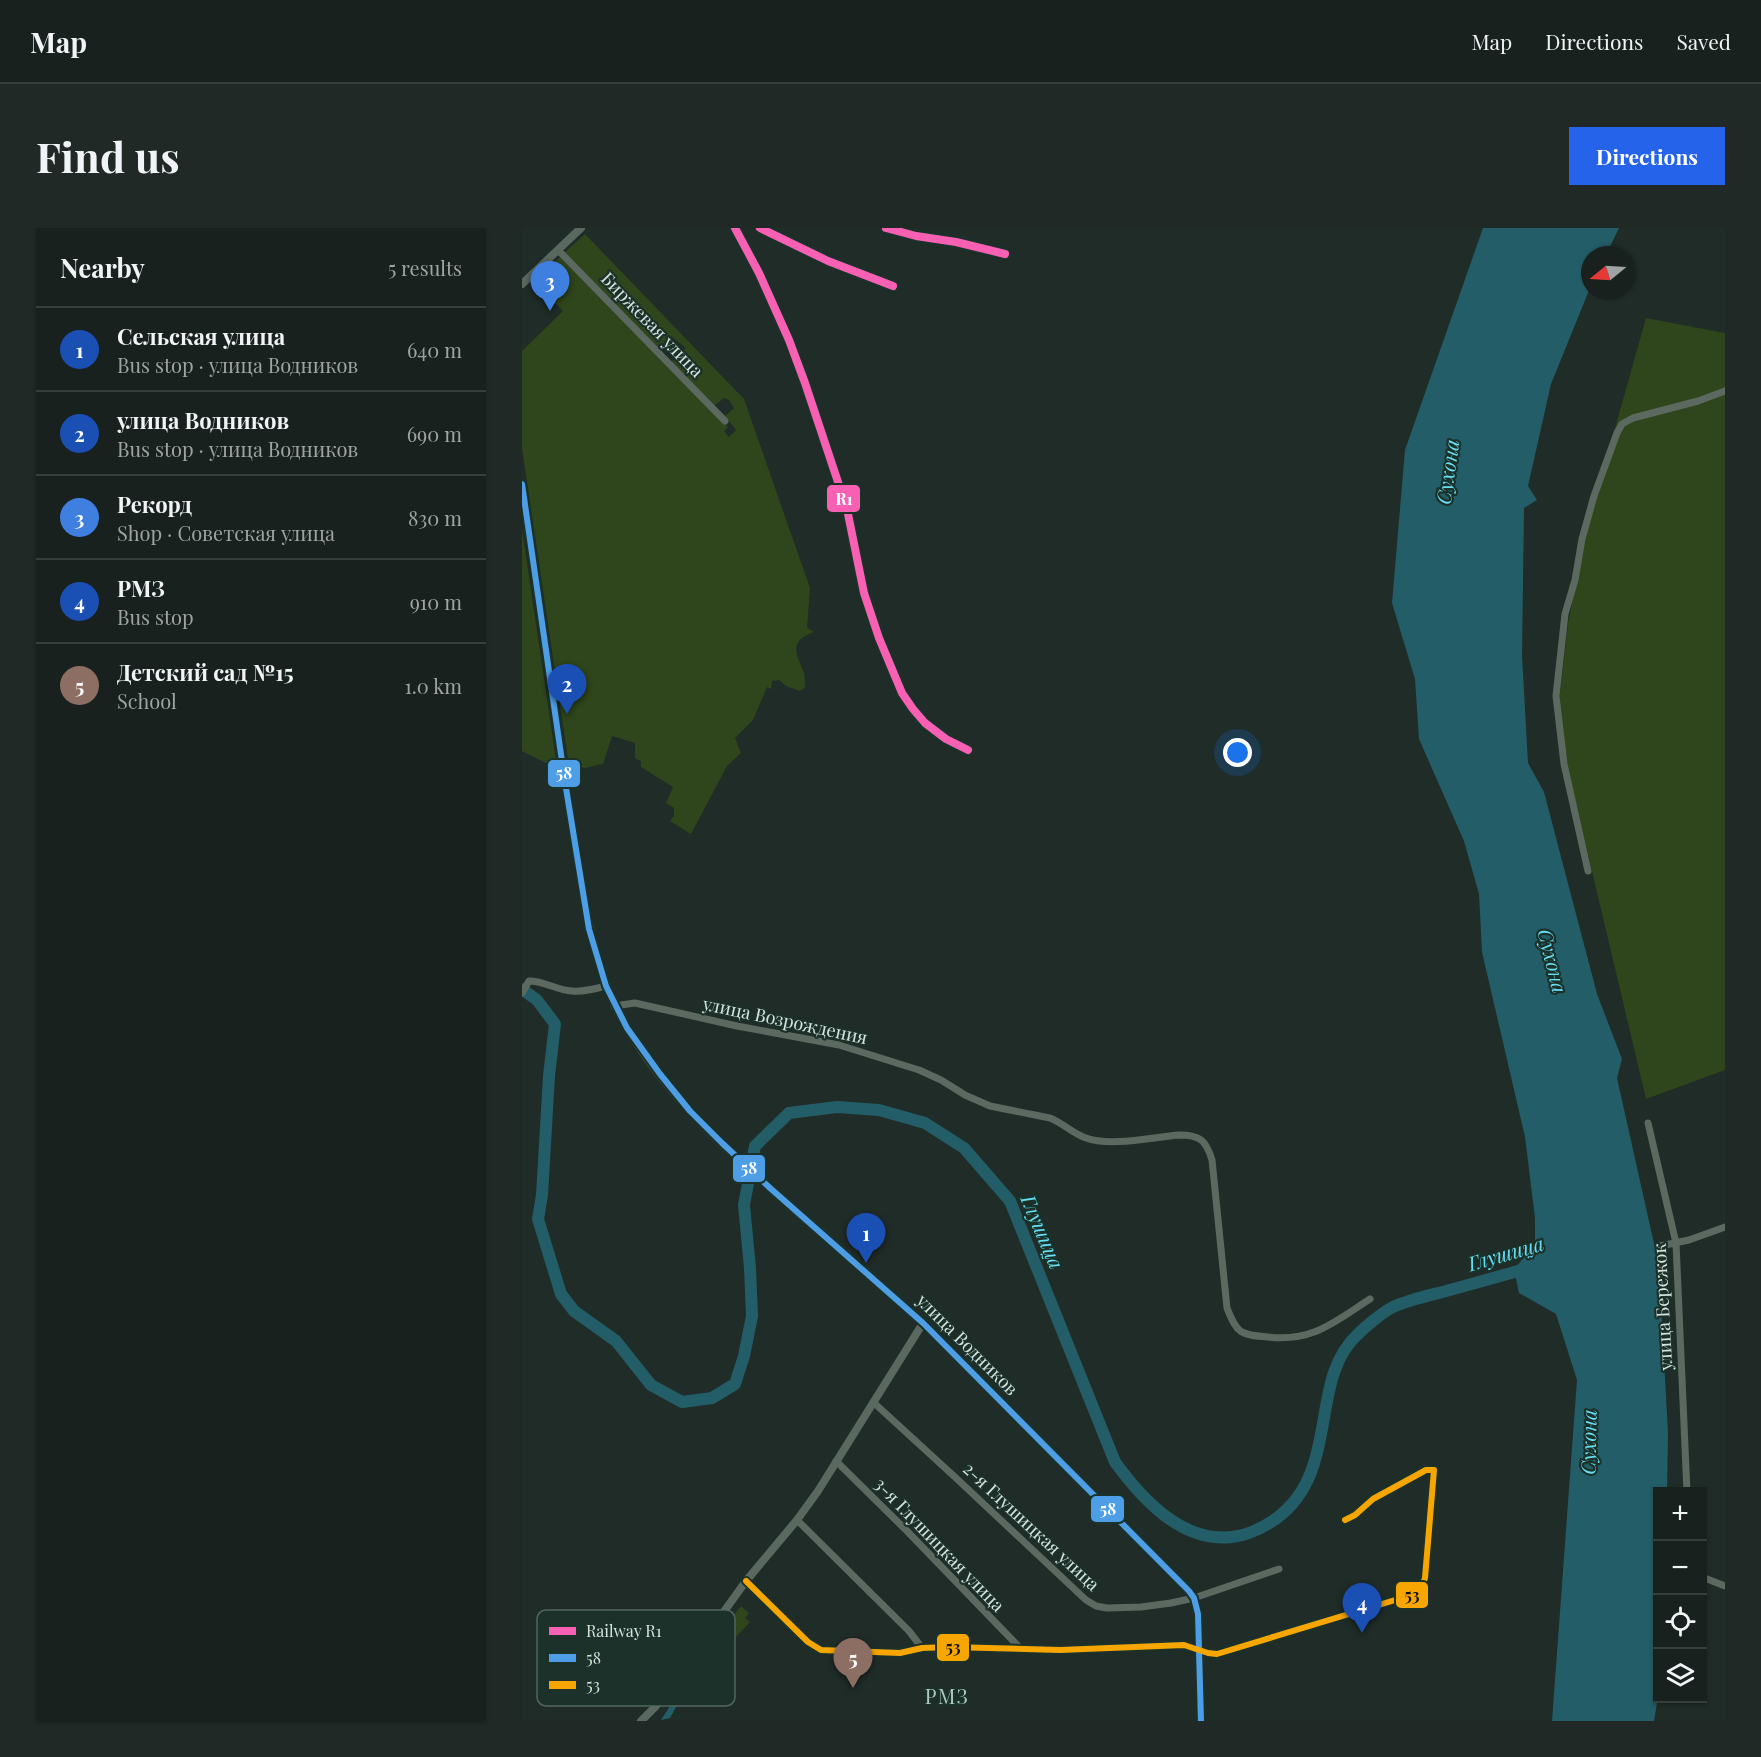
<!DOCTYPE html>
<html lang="en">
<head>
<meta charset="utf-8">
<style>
	:root { --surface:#18211e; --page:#212927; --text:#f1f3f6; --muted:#9fa3a4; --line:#363e3c; --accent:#2563eb }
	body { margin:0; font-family:"Playfair Display",serif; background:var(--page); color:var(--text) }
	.controls { position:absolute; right:18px; bottom:18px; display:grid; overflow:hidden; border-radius:0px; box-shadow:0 2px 4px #0004 }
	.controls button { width:54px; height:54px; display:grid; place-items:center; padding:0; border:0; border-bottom:2px solid var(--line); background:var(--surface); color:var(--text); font:30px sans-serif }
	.compass { position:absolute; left:1059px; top:18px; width:54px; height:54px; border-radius:50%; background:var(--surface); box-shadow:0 2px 4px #0004; rotate:252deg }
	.you { position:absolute; left:716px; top:525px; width:21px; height:21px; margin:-15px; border:4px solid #fff; border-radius:50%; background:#1a73e8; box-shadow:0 0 0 9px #1a73e833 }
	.badge { display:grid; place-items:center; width:39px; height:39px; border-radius:50%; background:var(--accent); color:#fff; font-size:20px; font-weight:700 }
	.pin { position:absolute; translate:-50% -50px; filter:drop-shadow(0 2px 3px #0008) }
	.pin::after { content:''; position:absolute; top:32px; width:21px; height:18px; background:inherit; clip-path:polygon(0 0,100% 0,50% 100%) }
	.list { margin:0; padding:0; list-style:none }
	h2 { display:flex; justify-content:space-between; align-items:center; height:78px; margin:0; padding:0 24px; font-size:26px }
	h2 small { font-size:20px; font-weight:400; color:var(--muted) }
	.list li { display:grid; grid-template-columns:39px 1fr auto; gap:18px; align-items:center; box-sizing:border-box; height:84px; padding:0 24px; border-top:2px solid var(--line) }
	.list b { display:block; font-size:22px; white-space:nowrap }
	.list p { margin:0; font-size:20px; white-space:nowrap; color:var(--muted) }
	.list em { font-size:20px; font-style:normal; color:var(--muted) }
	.icon { flex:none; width:33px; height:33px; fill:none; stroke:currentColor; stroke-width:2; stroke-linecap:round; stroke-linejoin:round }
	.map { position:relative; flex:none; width:1203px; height:1493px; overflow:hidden; border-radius:0px }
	header { display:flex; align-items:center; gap:36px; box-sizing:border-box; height:84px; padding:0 30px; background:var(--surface); border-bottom:2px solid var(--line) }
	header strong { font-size:28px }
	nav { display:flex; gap:33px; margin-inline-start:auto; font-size:21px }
	.intro { display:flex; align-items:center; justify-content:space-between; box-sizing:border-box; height:144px; padding:0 36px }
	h1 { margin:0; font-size:42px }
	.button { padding:15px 27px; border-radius:0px; background:var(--accent); color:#fff; font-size:21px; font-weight:700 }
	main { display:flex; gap:36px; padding:0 36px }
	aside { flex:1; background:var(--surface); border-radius:0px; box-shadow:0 2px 4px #0004 }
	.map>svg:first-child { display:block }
</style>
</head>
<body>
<header>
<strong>Map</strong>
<nav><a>Map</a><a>Directions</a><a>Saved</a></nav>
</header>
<div class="intro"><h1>Find us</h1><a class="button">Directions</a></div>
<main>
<aside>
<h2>Nearby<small>5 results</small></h2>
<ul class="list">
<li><span class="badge" style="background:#1a4fb4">1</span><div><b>Сельская улица</b><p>Bus stop · улица Водников</p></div><em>640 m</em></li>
<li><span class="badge" style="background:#1a4fb4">2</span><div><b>улица Водников</b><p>Bus stop · улица Водников</p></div><em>690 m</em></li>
<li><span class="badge" style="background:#3f7fe0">3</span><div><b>Рекорд</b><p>Shop · Советская улица</p></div><em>830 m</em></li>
<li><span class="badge" style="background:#1a4fb4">4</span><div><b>РМЗ</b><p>Bus stop</p></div><em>910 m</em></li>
<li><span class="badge" style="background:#8d6e63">5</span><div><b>Детский сад №15</b><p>School</p></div><em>1.0 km</em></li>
</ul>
</aside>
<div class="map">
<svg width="1203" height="1493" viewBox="0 0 1203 1493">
	<rect width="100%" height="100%" fill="#202c28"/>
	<path fill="#2f451b" d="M 63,6 L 222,171 L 288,360 L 285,400 L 292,404 C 265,414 275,426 282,445 C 283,449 283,455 283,460 L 278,463 L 264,458 L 257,452 L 250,453 L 249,461 L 245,459 L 231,492 L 213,510 L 219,525 L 205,538 L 169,606 L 148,593 L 152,588 L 152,580 L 144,575 L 151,559 L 119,539 L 119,533 L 113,530 L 113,515 L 90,508 L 81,536 C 61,539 65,545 46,531 L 0,220 L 0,123 L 41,83 L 13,54 L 38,29 L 206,199 L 202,203 L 207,209 L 214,202 L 203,188 L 212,180 L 207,172 L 202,170 L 192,178 L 149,134 L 164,120 L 149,108 L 136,120 L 42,25 Z
		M 1124,90 L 1203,105 L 1203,842 L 1124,871 L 1045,538 L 1037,475 L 1046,395 L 1068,289 Z
		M 0,301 L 35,539 L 28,537 L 0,523 Z
		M 219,1378 L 227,1385 L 223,1390 L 228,1394 L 215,1408 L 203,1398 Z"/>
	<path fill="#235d67" d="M 961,0 L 1097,0 L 1084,27 L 1068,27 L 1068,60 L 1029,156 L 1006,258 L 1015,272 L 1002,280 L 1000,427 L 1006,535 L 1022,564 L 1075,766 L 1100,831 L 1095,850 L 1137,1038 L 1146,1205 L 1145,1263 L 1136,1264 L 1136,1469 L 1132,1493 L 1030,1493 L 1055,1152 L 1034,1086 L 997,1065 L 992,1041 L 1013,1017 L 1013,990 L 1003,909 L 960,724 L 957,666 L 942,613 L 897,511 L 893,451 L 870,375 L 883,222 Z
		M 176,1439 L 148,1490 L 139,1492 L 170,1443 Z"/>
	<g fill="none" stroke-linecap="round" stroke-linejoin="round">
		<path stroke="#235d67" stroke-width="12" d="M 0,761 L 15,772 L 33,796 L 27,848 L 20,967 L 16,991 L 39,1066 L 52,1083 L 94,1113 L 129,1157 L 160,1174 L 190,1170 L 213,1156 L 222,1128 L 230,1088 L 228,1040 L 222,977 L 233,918 L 267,885 L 315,879 L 357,882 L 403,895 L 442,920 L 488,973 L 593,1234 C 620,1271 660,1315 710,1309 C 727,1307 741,1300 755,1290 C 819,1242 786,1153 835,1107 C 844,1098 861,1084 871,1079 C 889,1071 910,1067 928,1062 C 954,1055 981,1047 1007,1040"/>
		<path stroke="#5c6960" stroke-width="7" d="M 36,22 L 203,193
			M 1066,643 L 1042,536 L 1034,468 L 1043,386 L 1053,352 L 1060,311 L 1072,268 L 1095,205 L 1100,196 L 1111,190 L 1176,173 L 1203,163
			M 0,765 L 7,753 C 23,753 34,762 50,763 C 61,764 73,761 84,758
			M 92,778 L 113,775 L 215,798 L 317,817 L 397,842 L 419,852 L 443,867 L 468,878 L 528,890 C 541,895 551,906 564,910 C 588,919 631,909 657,907 C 678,907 684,912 690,932 L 705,1080 C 715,1106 719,1107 746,1109 C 791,1114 812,1094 848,1071
			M 1126,895 L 1154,1015 L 1165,1264
			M 1138,1018 L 1167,1012 L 1203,999
			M 401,1095 L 667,1363 L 672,1370 L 676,1386 L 679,1493
			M 351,1174 L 434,1250 L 564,1372 L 574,1378 L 585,1380 L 619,1379 L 649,1375 L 672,1370 L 757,1341
			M 314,1233 L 385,1303 L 499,1421
			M 275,1292 L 387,1403 L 400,1420
			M 1180,1349 L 1203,1358
			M 224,1353 L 286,1414 L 299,1422 L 378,1425 L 400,1420 L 427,1419 L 538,1422 L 662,1417 L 686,1425 L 695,1426 L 893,1366 C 898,1362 901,1357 903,1350 L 912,1242 L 904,1242 L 851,1271 L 833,1287 L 823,1292"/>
		<path stroke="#59695f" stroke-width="8" d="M 0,56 L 59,0
			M 0,256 C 16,368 31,479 49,591 C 61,661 67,735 104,798 C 150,877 222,938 291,997 C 328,1029 364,1062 401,1095 L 296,1263 L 275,1292 L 224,1353 L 134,1478 L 119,1493"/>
		<g stroke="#1b312a" stroke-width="10">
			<path id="bus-1" d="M 0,256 L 43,554 L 67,701 L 84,758 L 105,800 L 138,846 L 168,883 L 200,915 L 248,960 L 401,1095 L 667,1363 L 672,1370 L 676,1386 L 679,1493"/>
		</g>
		<g stroke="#1b312a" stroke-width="10">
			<path id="bus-2" d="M 224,1353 L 286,1414 L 299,1422 L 378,1425 L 400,1420 L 427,1419 L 538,1422 L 662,1417 L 686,1425 L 695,1426 L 893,1366 C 898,1362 901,1357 903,1350 L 912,1242 L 904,1242 L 851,1271 L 833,1287 L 823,1292"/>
		</g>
		<use href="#bus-1" stroke="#4d9ee5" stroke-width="6"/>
		<use href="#bus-2" stroke="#f7a600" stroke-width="6"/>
		<g stroke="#1b312a" stroke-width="12">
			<path id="rail-1" d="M 213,0 L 237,45 L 267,112 L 283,155 L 325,281 L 342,365 L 357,410 L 380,465 L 391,481 L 403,495 L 424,511 L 446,522
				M 238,0 L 306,33 L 371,58
				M 364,0 L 394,8 L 434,14 L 483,26"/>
		</g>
		<use href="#rail-1" stroke="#f860b3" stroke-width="8"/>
	</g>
	<g text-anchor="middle" stroke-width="4.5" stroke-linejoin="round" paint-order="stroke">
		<g font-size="18" fill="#d6e3de" stroke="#1b312a">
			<text transform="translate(130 97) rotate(46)" y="6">Биржевая улица</text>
			<text transform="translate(263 793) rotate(12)" y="6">улица Возрождения</text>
			<text transform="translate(1141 1079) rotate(-93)" y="6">улица Бережок</text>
			<text transform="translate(445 1117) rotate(45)" y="6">улица Водников</text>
			<text transform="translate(509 1299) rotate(43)" y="6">2-я Глушицкая улица</text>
			<text transform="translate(417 1317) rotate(46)" y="6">3-я Глушицкая улица</text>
		</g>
		<g font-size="20" font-style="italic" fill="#66dff4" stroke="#1b312a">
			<text transform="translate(926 244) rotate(-82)" y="7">Сухона</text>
			<text transform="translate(1030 733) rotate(76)" y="7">Сухона</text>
			<text transform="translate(520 1004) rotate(67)" y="7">Глушица</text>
			<text transform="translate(984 1026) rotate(-16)" y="7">Глушица</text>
			<text transform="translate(1067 1214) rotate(-89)" y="7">Сухона</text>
		</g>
		<g font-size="20" letter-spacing="1.5" fill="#afcac0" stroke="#1b312a">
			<text x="425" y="1476">РМЗ</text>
		</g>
	</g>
	<rect x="15" y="1382" width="198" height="96" rx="9" fill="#1b312a" stroke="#536660" stroke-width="1.5"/>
	<rect x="27" y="1399" width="27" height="8" fill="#f860b3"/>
	<rect x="27" y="1426" width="27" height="8" fill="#4d9ee5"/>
	<rect x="27" y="1453" width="27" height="8" fill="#f7a600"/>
	<g font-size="16" fill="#d6e3de">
		<text x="64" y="1409">Railway R1</text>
		<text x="64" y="1436">58</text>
		<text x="64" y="1463">53</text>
	</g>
	<g stroke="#1b312a" stroke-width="2">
		<rect x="304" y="256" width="35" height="29" rx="6" fill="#f860b3"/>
		<rect x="25" y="531" width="34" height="29" rx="6" fill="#4d9ee5"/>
		<rect x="210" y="926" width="34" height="29" rx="6" fill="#4d9ee5"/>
		<rect x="568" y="1267" width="35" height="28" rx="6" fill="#4d9ee5"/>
		<rect x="873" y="1353" width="34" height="28" rx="6" fill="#f7a600"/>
		<rect x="414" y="1405" width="34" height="29" rx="6" fill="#f7a600"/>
	</g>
	<g font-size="16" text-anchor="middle" font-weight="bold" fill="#fff">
		<text x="322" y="277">R1</text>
		<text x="42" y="551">58</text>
		<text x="227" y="946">58</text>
		<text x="586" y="1287">58</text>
	</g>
	<g font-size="16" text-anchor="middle" font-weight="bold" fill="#111">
		<text x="890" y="1373">53</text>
		<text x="431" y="1425">53</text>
	</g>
</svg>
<div class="controls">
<button>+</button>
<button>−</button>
<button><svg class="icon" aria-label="locate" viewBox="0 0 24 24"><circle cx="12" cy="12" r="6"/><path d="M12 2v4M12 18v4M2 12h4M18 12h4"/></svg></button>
<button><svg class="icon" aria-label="layers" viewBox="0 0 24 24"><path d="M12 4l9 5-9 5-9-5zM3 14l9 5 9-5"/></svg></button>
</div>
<svg class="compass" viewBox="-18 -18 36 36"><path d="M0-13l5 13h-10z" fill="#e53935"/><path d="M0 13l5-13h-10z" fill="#9fa3a4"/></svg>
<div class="you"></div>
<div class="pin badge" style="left:344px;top:1035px;background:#1a4fb4">1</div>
<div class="pin badge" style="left:45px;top:486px;background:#1a4fb4">2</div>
<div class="pin badge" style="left:28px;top:83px;background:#3f7fe0">3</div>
<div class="pin badge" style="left:840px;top:1405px;background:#1a4fb4">4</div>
<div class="pin badge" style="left:331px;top:1460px;background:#8d6e63">5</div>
</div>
</main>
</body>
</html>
